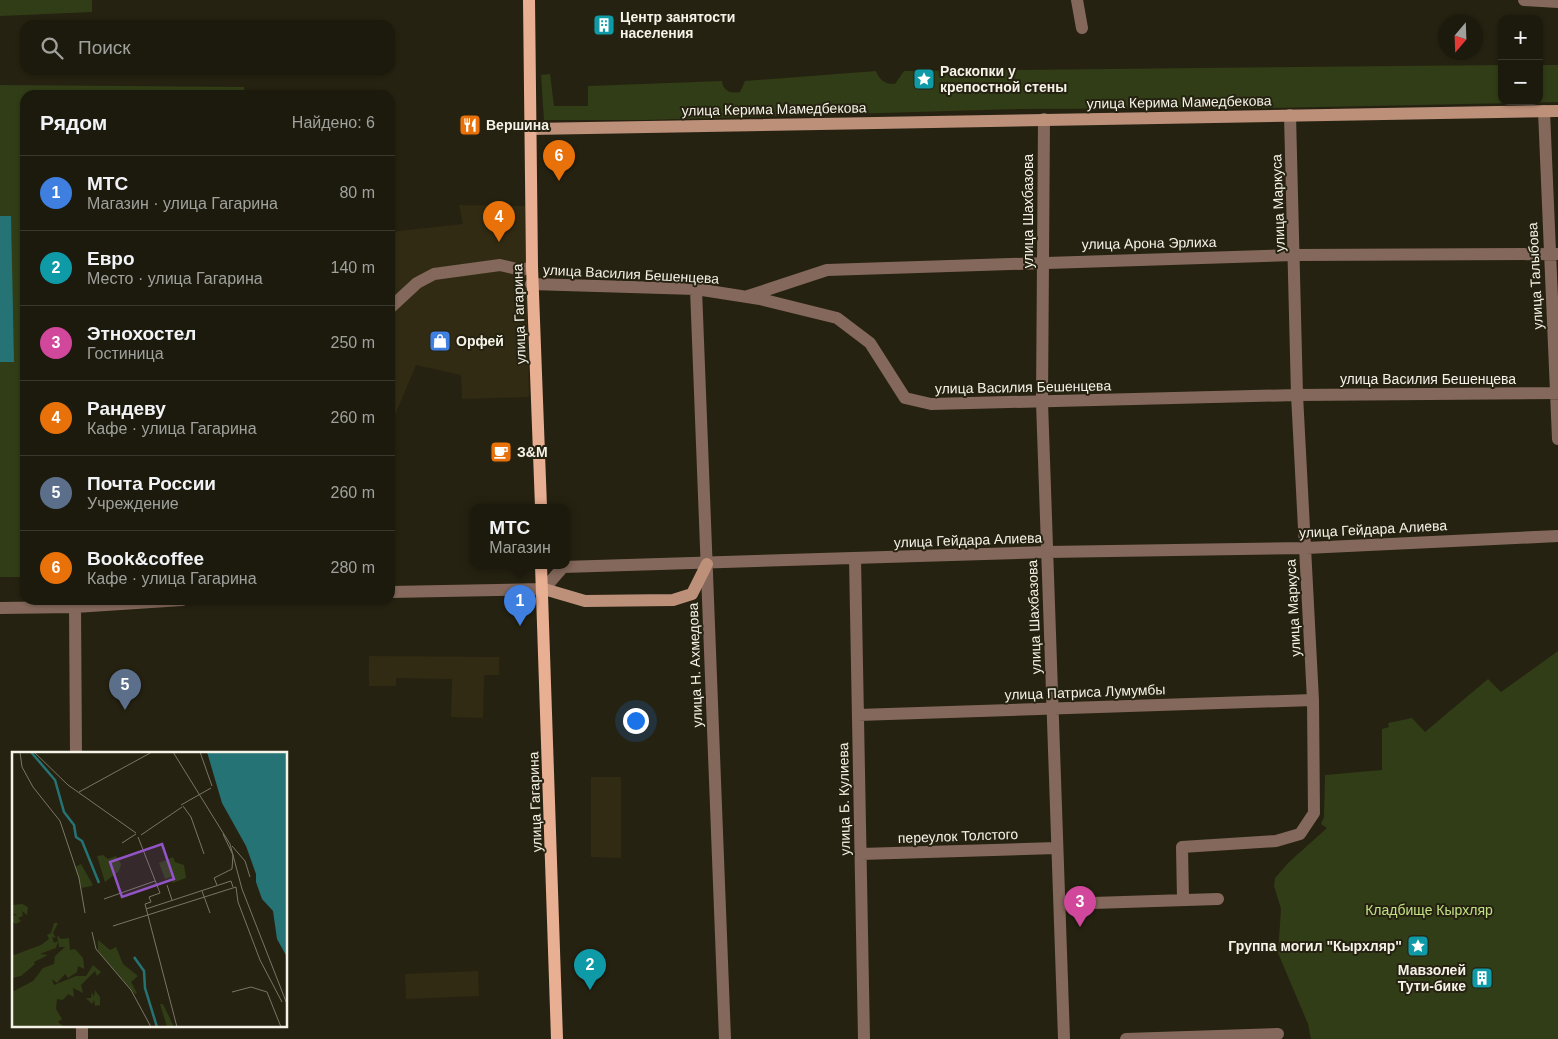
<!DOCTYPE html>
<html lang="ru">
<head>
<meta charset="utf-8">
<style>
	:root { --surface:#1c1a0d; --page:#29271b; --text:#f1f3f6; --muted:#a0a19d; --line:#3a382e; --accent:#db2777 }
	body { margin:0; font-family:Arial,sans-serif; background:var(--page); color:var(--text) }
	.controls { position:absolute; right:15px; top:15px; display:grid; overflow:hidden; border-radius:10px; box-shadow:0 1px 4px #0004 }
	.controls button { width:45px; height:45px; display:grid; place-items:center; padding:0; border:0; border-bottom:1px solid var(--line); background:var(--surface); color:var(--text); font:25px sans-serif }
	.compass { position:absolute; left:1438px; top:15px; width:45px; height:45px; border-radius:50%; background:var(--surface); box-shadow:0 1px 4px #0004; rotate:199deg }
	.you { position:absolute; left:635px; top:720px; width:18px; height:18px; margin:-12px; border:4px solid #fff; border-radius:50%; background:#1a73e8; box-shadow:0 0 0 8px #1a73e833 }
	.badge { display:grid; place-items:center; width:32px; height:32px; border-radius:50%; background:var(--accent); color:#fff; font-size:16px; font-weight:700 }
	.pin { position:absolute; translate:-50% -41px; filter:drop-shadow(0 1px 2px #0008) }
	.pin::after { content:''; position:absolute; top:26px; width:18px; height:15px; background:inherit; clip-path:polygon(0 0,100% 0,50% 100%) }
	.popup { position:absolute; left:470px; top:504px; width:100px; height:65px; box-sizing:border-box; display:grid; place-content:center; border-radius:10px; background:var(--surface); filter:drop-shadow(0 1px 4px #0005); font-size:16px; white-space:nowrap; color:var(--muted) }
	.popup b { font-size:19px; color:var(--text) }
	.popup::after { content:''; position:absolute; left:50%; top:100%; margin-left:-10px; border:10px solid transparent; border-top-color:var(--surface) }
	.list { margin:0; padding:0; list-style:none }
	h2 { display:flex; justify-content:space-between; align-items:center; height:65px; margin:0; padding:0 20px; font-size:21px }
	h2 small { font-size:16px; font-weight:400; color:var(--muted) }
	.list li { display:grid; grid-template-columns:32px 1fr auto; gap:15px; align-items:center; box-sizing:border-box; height:75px; padding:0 20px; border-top:1px solid var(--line) }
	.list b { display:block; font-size:19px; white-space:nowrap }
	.list p { margin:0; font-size:16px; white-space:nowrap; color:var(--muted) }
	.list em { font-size:16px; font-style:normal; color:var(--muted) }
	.icon { flex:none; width:28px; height:28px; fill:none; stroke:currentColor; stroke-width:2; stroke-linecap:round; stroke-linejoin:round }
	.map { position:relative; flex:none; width:1558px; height:1039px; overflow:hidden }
	.search { position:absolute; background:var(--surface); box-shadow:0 1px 4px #0004; left:20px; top:20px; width:375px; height:55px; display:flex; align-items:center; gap:12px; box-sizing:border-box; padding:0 18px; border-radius:15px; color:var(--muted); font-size:19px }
	.panel { position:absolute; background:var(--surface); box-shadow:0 1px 4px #0004; left:20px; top:90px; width:375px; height:515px; border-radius:15px }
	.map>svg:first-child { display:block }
</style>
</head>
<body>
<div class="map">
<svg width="1558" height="1039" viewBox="0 0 1558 1039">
	<rect width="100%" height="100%" fill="#262211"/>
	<path fill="#312b13" d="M 459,205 L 525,206 L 529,397 L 462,399 L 461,375 L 416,365 L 390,427 L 390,232 L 463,224 Z
		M 369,656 L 499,657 L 499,675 L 484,675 L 483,718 L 451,717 L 452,679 L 396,678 L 396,686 L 369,686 Z
		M 591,777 L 621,777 L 621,858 L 591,857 Z
		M 478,971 L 479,996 L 406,999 L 405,974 Z"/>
	<path fill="#313d16" d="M 0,0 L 92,0 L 92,12 L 0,16 Z
		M 1502,65 L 1502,101 L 1539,101 L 1539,65 L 1558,65 L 1558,102 L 1265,108 L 1018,109 L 645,120 L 544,120 L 541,75 L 550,74 L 554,106 L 588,106 L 588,86 L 722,81 C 723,91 731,94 740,92 L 745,81 L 876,71 C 880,81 885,84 895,84 L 904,71 Z
		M 0,85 L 244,87 L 245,95 L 25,95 L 25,577 L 0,577 Z
		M 1558,651 L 1558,1039 L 1311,1039 L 1308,1024 L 1278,953 L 1281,909 L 1274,886 L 1275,878 L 1288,863 L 1327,828 L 1321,824 L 1324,817 L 1325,775 L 1382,770 L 1382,729 L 1389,727 L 1388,723 L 1412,718 L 1425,732 L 1488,679 L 1501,692 Z"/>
	<path fill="#257375" d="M 0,216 L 11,216 L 14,362 L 0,362 Z"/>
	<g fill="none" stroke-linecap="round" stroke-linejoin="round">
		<path stroke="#84685b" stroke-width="12" d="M 1077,0 L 1082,28
			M 1524,0 L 1558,2
			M 1544,111 L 1558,439
			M 1044,119 L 1042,402 L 1064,1039
			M 531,284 L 696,289 L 760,299 L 837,318 L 870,343 L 905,398 L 931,404 L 1297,395 L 1558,393
			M 696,289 L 725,1039
			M 748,296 L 827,270 L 1294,255 L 1558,254
			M 390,308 L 417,283 L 434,274 L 500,265 L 521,270 L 532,267
			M 855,558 L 864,1039
			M 390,592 L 544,589 L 563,567 L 1047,552 L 1306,548 L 1558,536
			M 75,607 L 76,753
			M 0,608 L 75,607 L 182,600
			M 858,715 L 1313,700
			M 861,854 L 1056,848
			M 1183,899 L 1182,847 L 1276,841 L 1300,834 L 1314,813 L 1313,700 L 1297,395 L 1290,115
			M 1061,904 L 1218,899
			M 82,1025 L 82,1039
			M 1126,1039 L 1278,1034"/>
		<path stroke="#bd907a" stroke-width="12" d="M 530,129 L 1558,111
			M 544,589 L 585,601 L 673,600 L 692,594 L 707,564"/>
		<path stroke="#e9af92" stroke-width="12" d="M 529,0 L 532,267 L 541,507
			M 541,565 L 557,1039"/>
	</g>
	<defs>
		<g id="building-square" transform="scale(1.125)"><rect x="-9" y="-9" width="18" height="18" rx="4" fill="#0f9aa8" stroke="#262211"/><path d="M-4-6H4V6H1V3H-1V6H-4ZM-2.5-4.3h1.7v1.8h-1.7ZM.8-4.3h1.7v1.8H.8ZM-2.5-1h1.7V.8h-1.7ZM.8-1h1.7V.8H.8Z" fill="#fff"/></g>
		<g id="sight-square" transform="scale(1.125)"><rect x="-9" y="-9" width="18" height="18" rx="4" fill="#0f9aa8" stroke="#262211"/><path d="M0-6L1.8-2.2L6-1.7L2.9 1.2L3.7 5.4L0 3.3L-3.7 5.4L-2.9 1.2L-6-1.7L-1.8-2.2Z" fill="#fff"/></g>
		<g id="restaurant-square" transform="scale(1.125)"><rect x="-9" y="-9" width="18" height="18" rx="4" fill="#e8710a" stroke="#262211"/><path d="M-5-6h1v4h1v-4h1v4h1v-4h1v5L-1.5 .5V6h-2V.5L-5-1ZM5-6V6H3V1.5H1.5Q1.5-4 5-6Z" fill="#fff"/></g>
		<g id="shop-square" transform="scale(1.125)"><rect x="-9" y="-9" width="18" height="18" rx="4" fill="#3f7fe0" stroke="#262211"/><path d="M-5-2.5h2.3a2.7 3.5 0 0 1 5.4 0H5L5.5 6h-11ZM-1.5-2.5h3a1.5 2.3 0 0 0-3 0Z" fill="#fff"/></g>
		<g id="cafe-square" transform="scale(1.125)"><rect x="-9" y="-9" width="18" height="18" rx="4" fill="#e8710a" stroke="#262211"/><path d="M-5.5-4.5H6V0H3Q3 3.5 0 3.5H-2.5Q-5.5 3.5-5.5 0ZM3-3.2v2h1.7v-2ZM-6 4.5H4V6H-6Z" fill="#fff"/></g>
	</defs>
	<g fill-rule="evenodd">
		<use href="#building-square" x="604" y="25"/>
		<use href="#sight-square" x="924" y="79"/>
		<use href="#restaurant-square" x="470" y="125"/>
		<use href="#shop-square" x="440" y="341"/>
		<use href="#cafe-square" x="501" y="452"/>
		<use href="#sight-square" x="1418" y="946"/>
		<use href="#building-square" x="1482" y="978"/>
	</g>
	<g text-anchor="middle" stroke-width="4" stroke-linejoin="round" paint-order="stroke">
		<g font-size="14" font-weight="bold" fill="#f5f3e8" stroke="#262211" text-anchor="start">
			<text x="620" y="22">Центр занятости<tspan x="620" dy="16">населения</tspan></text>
			<text x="940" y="76">Раскопки у<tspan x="940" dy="16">крепостной стены</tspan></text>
			<text x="486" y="130">Вершина</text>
			<text x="456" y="346">Орфей</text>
			<text x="517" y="457">З&amp;М</text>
			<text x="1402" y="951" text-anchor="end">Группа могил "Кырхляр"</text>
			<text x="1466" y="975" text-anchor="end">Мавзолей<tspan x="1466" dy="16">Тути-бике</tspan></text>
		</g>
		<g font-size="14" fill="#f5f3e8" stroke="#262211">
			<text transform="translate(1179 102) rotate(-1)" y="5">улица Керима Мамедбекова</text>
			<text transform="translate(774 109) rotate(-1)" y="5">улица Керима Мамедбекова</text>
			<text transform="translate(1278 203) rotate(-92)" y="5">улица Маркуса</text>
			<text transform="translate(1028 211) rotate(-90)" y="5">улица Шахбазова</text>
			<text transform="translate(1149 243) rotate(-1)" y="5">улица Арона Эрлиха</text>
			<text transform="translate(631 274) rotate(3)" y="5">улица Василия Бешенцева</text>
			<text transform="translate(1535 276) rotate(-93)" y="5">улица Талыбова</text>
			<text transform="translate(519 314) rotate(-92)" y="5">улица Гагарина</text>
			<text x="1428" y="384">улица Василия Бешенцева</text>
			<text transform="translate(1023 387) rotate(-1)" y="5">улица Василия Бешенцева</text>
			<text transform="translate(1373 529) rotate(-3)" y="5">улица Гейдара Алиева</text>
			<text transform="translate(968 540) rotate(-2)" y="5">улица Гейдара Алиева</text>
			<text transform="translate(1293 608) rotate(-93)" y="5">улица Маркуса</text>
			<text transform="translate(1034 617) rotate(-92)" y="5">улица Шахбазова</text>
			<text transform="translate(695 665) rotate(-92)" y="5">улица Н. Ахмедова</text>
			<text transform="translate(1085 692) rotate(-2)" y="5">улица Патриса Лумумбы</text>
			<text transform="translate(844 799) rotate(-91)" y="5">улица Б. Кулиева</text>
			<text transform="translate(535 802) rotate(-92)" y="5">улица Гагарина</text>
			<text transform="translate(958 836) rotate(-2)" y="5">переулок Толстого</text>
		</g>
		<g font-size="14" fill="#c2e185" stroke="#262211">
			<text x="1429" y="915">Кладбище Кырхляр</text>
		</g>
	</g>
	<g transform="translate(12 752)">
		<rect width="275" height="275" fill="#262211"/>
		<path d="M 91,103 L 96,107 L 104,104 L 109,112 L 107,119 L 93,130 L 85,104 ZM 161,105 L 163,110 L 172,113 L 174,126 L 160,131 L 162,124 L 153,127 L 147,111 ZM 69,112 L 81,133 L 79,134 L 70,136 L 63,115 ZM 10,152 L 16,155 L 15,163 L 10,159 L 11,164 L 6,166 L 9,169 L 4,172 L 0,170 L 0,164 L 5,163 L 0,161 L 0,153 ZM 42,171 L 46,171 L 41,181 L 44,186 L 40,185 L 42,191 L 46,189 L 44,196 L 28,202 L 36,203 L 22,210 L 23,212 L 9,224 L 0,226 L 0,199 L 2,203 L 29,193 L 37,187 L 35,183 L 39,181 ZM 45,183 L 49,187 L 57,186 L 58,198 L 63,197 L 71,206 L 72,213 L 72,217 L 66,214 L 65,220 L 56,226 L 53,222 L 45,231 L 40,227 L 42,233 L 64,224 L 74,224 L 81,213 L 89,220 L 85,224 L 83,219 L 69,233 L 71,241 L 61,236 L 62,245 L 56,242 L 51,248 L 45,247 L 44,257 L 50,267 L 46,270 L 52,275 L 0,275 L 0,240 L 21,229 L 31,216 L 42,212 L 43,204 L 53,195 L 47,195 ZM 86,188 L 98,198 L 104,195 L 111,212 L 126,224 L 119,230 L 125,241 L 123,242 L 86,199 ZM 83,238 L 88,245 L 88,253 L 83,254 L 82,248 L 80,252 L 74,246 L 79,246 L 80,240 L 82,245 ZM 148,252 L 151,252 L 162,275 L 155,275 Z" fill="#313d16"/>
		<path d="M 195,0 L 275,0 L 275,205 L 265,187 L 261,159 L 250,147 L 244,130 L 244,122 L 234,94 L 210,51 Z" fill="#257375"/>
		<path fill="none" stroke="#257375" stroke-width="2.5" d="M 19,0 L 43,28 L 52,60 L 62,73 L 64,85 L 70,89 L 87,131M 122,205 L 132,219 L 133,236 L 145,275"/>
		<path fill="none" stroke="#797667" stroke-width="1" d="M 8,0 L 10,15 L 21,35 L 48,69 L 67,126 L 73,161M 22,0 L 56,33 L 124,81M 161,0 L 218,92 L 230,137 L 275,252M 188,0 L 200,34M 67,40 L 140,0M 169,53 L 199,36M 171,54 L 179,65 L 192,102M 129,83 L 170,55M 126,85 L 148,141 L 137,145 L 139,150 L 133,152M 110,91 L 124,82M 220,94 L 233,109 L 238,125M 155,133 L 160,148M 205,133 L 202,126 L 220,117 L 221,103 L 211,82M 190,139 L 198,161M 92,147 L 143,129M 133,152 L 165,275M 134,157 L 219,129 L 221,135M 101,174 L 224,135 L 226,150 L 248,208 L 270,250M 80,180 L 84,197 L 119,238 L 139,275M 220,240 L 239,235 L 255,240 L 269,275"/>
		<path fill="#9354c7" fill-opacity="0.15" stroke="#9354c7" stroke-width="2.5" d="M 150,92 L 162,127 L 110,145 L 98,110 Z"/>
		<rect width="275" height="275" fill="none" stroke="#f5f3e8" stroke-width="2.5"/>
	</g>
</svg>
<div class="controls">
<button>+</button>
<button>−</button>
</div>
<svg class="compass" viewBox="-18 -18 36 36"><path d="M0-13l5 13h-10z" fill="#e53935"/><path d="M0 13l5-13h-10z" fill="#a0a19d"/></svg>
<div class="you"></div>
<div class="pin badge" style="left:520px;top:626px;background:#3f7fe0">1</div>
<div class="popup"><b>МТС</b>Магазин</div>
<div class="pin badge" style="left:590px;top:990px;background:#0f9aa8">2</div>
<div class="pin badge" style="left:1080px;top:927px;background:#d1479c">3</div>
<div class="pin badge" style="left:499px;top:242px;background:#e8710a">4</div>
<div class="pin badge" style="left:125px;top:710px;background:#5c6f8a">5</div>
<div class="pin badge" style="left:559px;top:181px;background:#e8710a">6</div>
<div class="search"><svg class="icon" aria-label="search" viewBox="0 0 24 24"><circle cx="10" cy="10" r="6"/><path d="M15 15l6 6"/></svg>Поиск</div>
<section class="panel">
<h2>Рядом<small>Найдено: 6</small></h2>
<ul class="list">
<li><span class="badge" style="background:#3f7fe0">1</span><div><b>МТС</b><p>Магазин · улица Гагарина</p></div><em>80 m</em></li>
<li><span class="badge" style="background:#0f9aa8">2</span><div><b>Евро</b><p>Место · улица Гагарина</p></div><em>140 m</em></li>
<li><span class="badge" style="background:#d1479c">3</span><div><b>Этнохостел</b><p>Гостиница</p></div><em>250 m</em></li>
<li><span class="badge" style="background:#e8710a">4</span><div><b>Рандеву</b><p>Кафе · улица Гагарина</p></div><em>260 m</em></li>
<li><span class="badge" style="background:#5c6f8a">5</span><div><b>Почта России</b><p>Учреждение</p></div><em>260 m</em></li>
<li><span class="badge" style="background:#e8710a">6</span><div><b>Book&amp;coffee</b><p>Кафе · улица Гагарина</p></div><em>280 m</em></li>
</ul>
</section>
</div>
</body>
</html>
